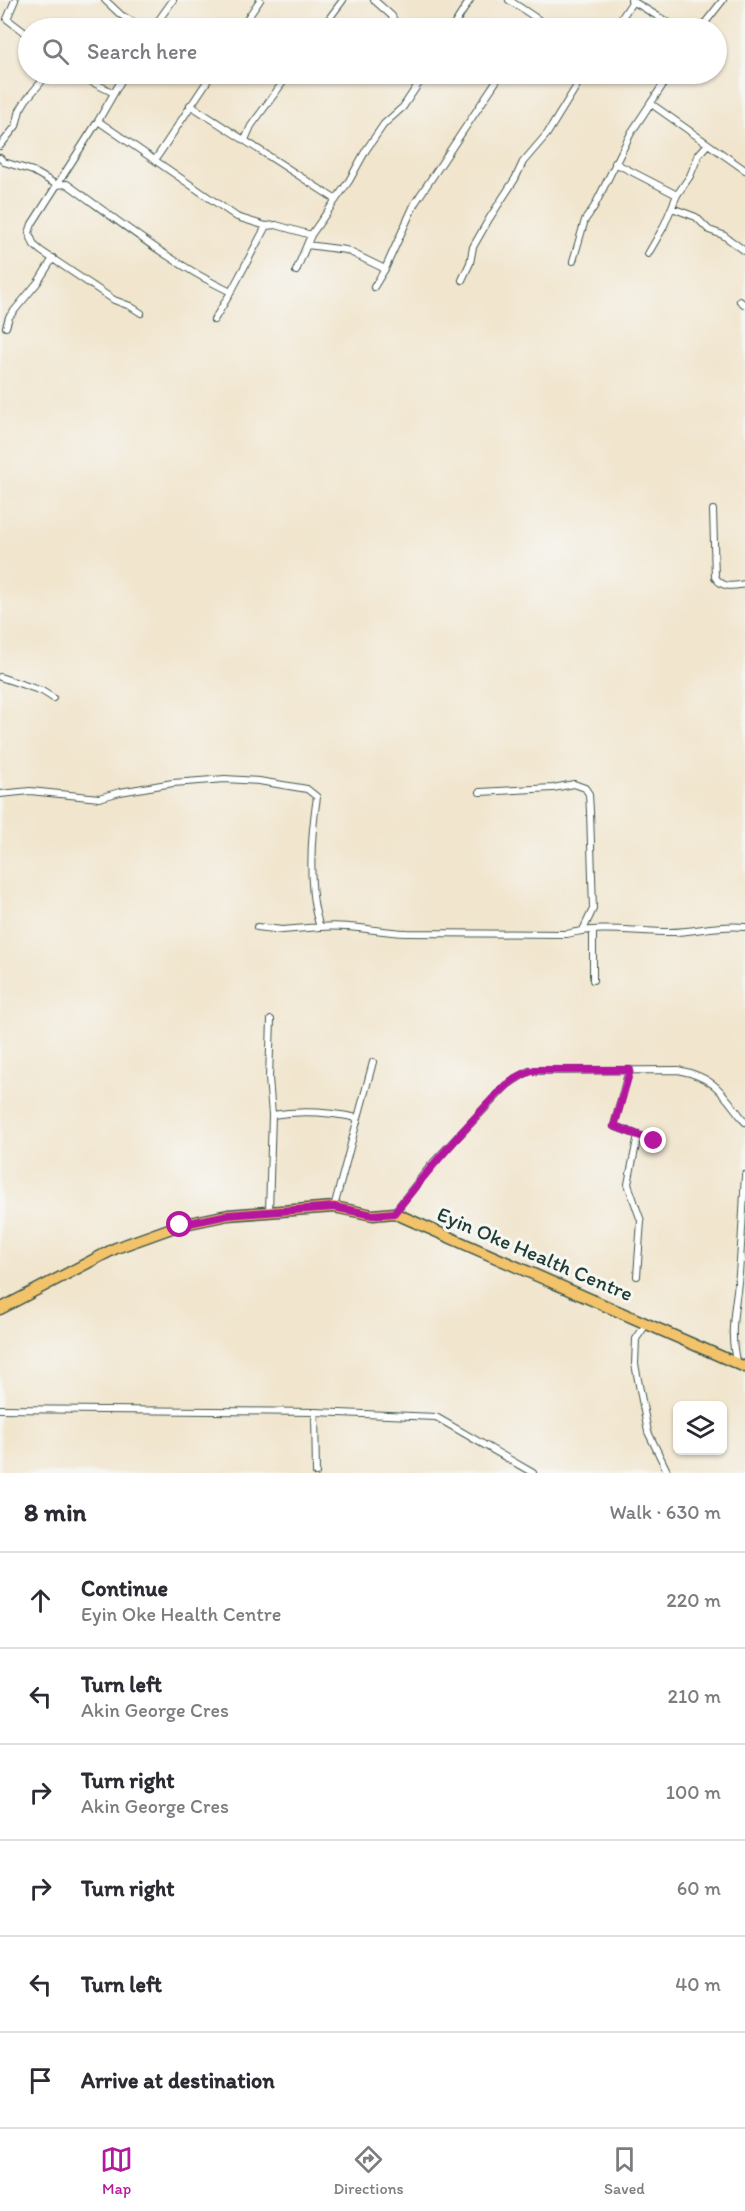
<!DOCTYPE html>
<html lang="en">
<head>
<meta charset="utf-8">
<style>
	:root { --surface:#fff; --page:#f7f7f7; --text:#2b2b33; --muted:#7c7c81; --line:#e1e1e2; --accent:#b5179e }
	body { margin:0; font-family:Itim,sans-serif; background:var(--page); color:var(--text) }
	.controls { position:absolute; right:18px; bottom:18px; display:grid; overflow:hidden; border-radius:9px; box-shadow:0 2px 4px #0004 }
	.controls button { width:54px; height:54px; display:grid; place-items:center; padding:0; border:0; border-bottom:2px solid var(--line); background:var(--surface); color:var(--text); font:30px sans-serif }
	.stop { position:absolute; width:18px; height:18px; margin:-14px; border:4px solid #b5179e; border-radius:50%; background:#fff }
	.stop.end { background:#b5179e; border-color:#fff; box-shadow:0 2px 6px #0008 }
	.list { margin:0; padding:0; list-style:none }
	h2 { display:flex; justify-content:space-between; align-items:center; height:78px; margin:0; padding:0 24px; font-size:26px }
	h2 small { font-size:20px; font-weight:400; color:var(--muted) }
	.list li { display:grid; grid-template-columns:39px 1fr auto; gap:18px; align-items:center; box-sizing:border-box; height:96px; padding:0 24px; border-top:2px solid var(--line) }
	.list b { display:block; font-size:22px; white-space:nowrap }
	.list p { margin:0; font-size:20px; white-space:nowrap; color:var(--muted) }
	.list em { font-size:20px; font-style:normal; color:var(--muted) }
	.icon { flex:none; width:33px; height:33px; fill:none; stroke:currentColor; stroke-width:2; stroke-linecap:round; stroke-linejoin:round }
	.map { position:relative; flex:none; width:745px; height:1473px; overflow:hidden }
	.search { position:absolute; background:var(--surface); box-shadow:0 2px 4px #0004; left:18px; right:18px; top:18px; height:66px; display:flex; align-items:center; gap:15px; box-sizing:border-box; padding:0 21px; border-radius:33px; color:var(--muted); font-size:22px }
	.sheet { height:654px; background:var(--surface) }
	nav { display:flex; justify-content:space-around; align-items:center; box-sizing:border-box; height:84px; border-top:2px solid var(--line); background:var(--surface); font-size:16px; color:var(--muted) }
	nav a { display:grid; justify-items:center; gap:3px }
	nav .on { color:var(--accent) }
	.map>svg:first-child { display:block }
</style>
</head>
<body>
<div class="map">
<svg width="745" height="1473" viewBox="0 0 745 1473">
	<rect width="100%" height="100%" fill="#f6f6f2"/>
	<filter id="ink" filterUnits="userSpaceOnUse"><feTurbulence type="fractalNoise" baseFrequency=".0167" numOctaves="2"/><feDisplacementMap in="SourceGraphic" scale="12" xChannelSelector="R" yChannelSelector="G"/><feConvolveMatrix kernelMatrix="1 2 1 2 8 2 1 2 1" color-interpolation-filters="sRGB"/></filter>
	<filter id="wash" filterUnits="userSpaceOnUse"><feTurbulence type="fractalNoise" baseFrequency=".008" numOctaves="4" result="noise"/><feDisplacementMap in="SourceGraphic" scale="24" xChannelSelector="R" yChannelSelector="G"/><feGaussianBlur stdDeviation="1.35" result="paint"/><feColorMatrix in="noise" values="0 0 0 0 0 0 0 0 0 0 0 0 0 0 0 0 0 1.4 0 .05"/><feComposite in="paint" operator="in"/></filter>
	<g filter="url(#wash)">
		<rect width="100%" height="100%" fill="#f1e5cd"/>
	</g>
	<g filter="url(#ink)">
		<g fill="none" stroke-linecap="round" stroke-linejoin="round">
			<g stroke="#3e564b" stroke-width="8">
				<path id="minor" d="M 15,0 L 7,19 L 28,35
					M 105,0 L 121,15 L 144,28
					M 374,0 L 392,16 L 397,28
					M 509,0 L 551,28
					M 631,0 L 677,28
					M 153,28 L 173,0
					M 241,28 L 260,0
					M 322,28 L 343,0
					M 452,28 L 470,0
					M 530,28 L 536,19
					M 615,28 L 633,1
					M 701,28 L 723,0
					M 76,74 L 114,93
					M 125,74 L 98,121 L 32,224 L 29,233 L 34,245 L 41,251 L 114,300 L 130,306 L 141,313
					M 650,103 L 745,170
					M 190,105 L 335,199
					M 98,121 L 237,217 L 266,226 L 276,225 L 311,235
					M 245,140 L 251,126 L 289,74
					M 0,146 L 16,126 L 20,110 L 26,100 L 48,74
					M 0,158 L 4,162 L 33,171 L 57,185 L 67,184 C 120,222 172,264 231,292
					M 155,160 L 212,74
					M 615,163 L 677,195
					M 672,208 L 696,217 L 709,230 L 723,235 L 745,251
					M 307,245 L 346,250 L 385,269
					M 648,254 L 663,228 L 677,195 L 690,176 L 699,154 L 708,144
					M 573,261 L 585,220 L 594,207 L 631,133 L 670,74
					M 296,271 L 311,235 L 349,181 L 366,150 L 384,124 L 403,107 L 425,74
					M 462,280 L 470,263 L 473,247 L 489,219 L 515,179 L 523,162 L 547,134 L 584,74
					M 374,287 L 385,269 L 415,203 L 501,74
					M 740,301 L 745,305
					M 214,320 L 231,292 L 266,226
					M 6,327 L 9,317 L 38,282 L 53,258
					M 713,510 L 715,577 C 723,589 733,586 745,584
					M 0,677 L 42,691 L 53,698
					M 480,792 L 553,788 L 574,784 L 585,788 L 589,794 L 590,811 L 593,909 L 583,930
					M 0,794 L 30,791 L 99,798 L 120,792 L 173,783 L 225,779 L 259,781 L 307,789 L 317,797 C 311,835 307,891 320,927 C 350,924 377,932 407,933 L 567,934 C 600,925 636,932 670,932 C 696,932 717,924 745,927
					M 257,927 L 282,930 L 320,927
					M 593,980 L 593,930
					M 629,1070 L 614,1126 L 654,1141
					M 272,1115 C 302,1110 329,1112 358,1118
					M 334,1207 L 373,1062
					M 269,1211 L 272,1115 L 269,1078 L 271,1020
					M 394,1213 L 432,1164 L 507,1085 L 529,1071 L 678,1070 C 717,1078 722,1093 745,1122
					M 637,1276 L 641,1221 L 628,1184 L 638,1135
					M 647,1323 L 636,1339 L 635,1364 L 648,1432 L 668,1473
					M 737,1365 C 728,1329 736,1308 739,1273 C 742,1240 743,1207 745,1175
					M 0,1409 L 315,1412 L 436,1417 L 533,1473
					M 315,1412 L 316,1473"/>
			</g>
			<g stroke="#3e564b" stroke-width="13">
				<path id="primary" d="M 0,1309 L 116,1248 L 180,1225 L 228,1215 L 334,1207 L 373,1215 L 394,1213 L 745,1367"/>
			</g>
			<use href="#minor" stroke="#fff" stroke-width="6"/>
			<use href="#primary" stroke="#f2c36a" stroke-width="10"/>
		</g>
	</g>
	<g fill="none" stroke-linecap="round" stroke-linejoin="round" filter="url(#ink)">
		<path stroke="#b5179e" stroke-width="8" d="M 180,1225 L 228,1215 L 334,1207 L 373,1215 L 394,1213 C 420,1180 446,1149 475,1118 C 492,1100 510,1076 535,1070 L 630,1070 L 614,1126 L 654,1141"/>
	</g>
	<g text-anchor="middle" stroke-width="6" stroke-linejoin="round" paint-order="stroke">
		<g font-size="21" fill="#1f3d34" stroke="#f6f6f2">
			<text transform="translate(535 1254) rotate(23)" y="7">Eyin Oke Health Centre</text>
		</g>
	</g>
</svg>
<div class="controls">
<button><svg class="icon" aria-label="layers" viewBox="0 0 24 24"><path d="M12 4l9 5-9 5-9-5zM3 14l9 5 9-5"/></svg></button>
</div>
<div class="stop" style="left:180px;top:1225px"></div>
<div class="stop end" style="left:654px;top:1141px"></div>
<div class="search"><svg class="icon" aria-label="search" viewBox="0 0 24 24"><circle cx="10" cy="10" r="6"/><path d="M15 15l6 6"/></svg>Search here</div>
</div>
<section class="sheet">
<h2>8 min<small>Walk · 630 m</small></h2>
<ul class="list">
<li><svg class="icon" aria-label="ahead" viewBox="0 0 24 24"><path d="M12 20V5M6 11l6-6 6 6"/></svg><div><b>Continue</b><p>Eyin Oke Health Centre</p></div><em>220 m</em></li>
<li><svg class="icon" aria-label="left" viewBox="0 0 24 24"><path d="M17 20v-9H6M10 6l-5 5 5 5"/></svg><div><b>Turn left</b><p>Akin George Cres</p></div><em>210 m</em></li>
<li><svg class="icon" aria-label="right" viewBox="0 0 24 24"><path d="M7 20v-9h11M14 6l5 5-5 5"/></svg><div><b>Turn right</b><p>Akin George Cres</p></div><em>100 m</em></li>
<li><svg class="icon" aria-label="right" viewBox="0 0 24 24"><path d="M7 20v-9h11M14 6l5 5-5 5"/></svg><div><b>Turn right</b></div><em>60 m</em></li>
<li><svg class="icon" aria-label="left" viewBox="0 0 24 24"><path d="M17 20v-9H6M10 6l-5 5 5 5"/></svg><div><b>Turn left</b></div><em>40 m</em></li>
<li><svg class="icon" aria-label="arrive" viewBox="0 0 24 24"><path d="M6 21V4h12l-3 4 3 4H6"/></svg><div><b>Arrive at destination</b></div></li>
</ul>
</section>
<nav>
<a class="on"><svg class="icon" aria-label="map" viewBox="0 0 24 24"><path d="M3 6l6-2 6 2 6-2v14l-6 2-6-2-6 2zM9 4v14M15 6v14"/></svg>Map</a>
<a><svg class="icon" aria-label="directions" viewBox="0 0 24 24"><path d="M12 3l9 9-9 9-9-9zM9 14v-3h6M13 9l2 2-2 2"/></svg>Directions</a>
<a><svg class="icon" aria-label="saved" viewBox="0 0 24 24"><path d="M7 4h10v16l-5-4-5 4z"/></svg>Saved</a>
</nav>
</body>
</html>
